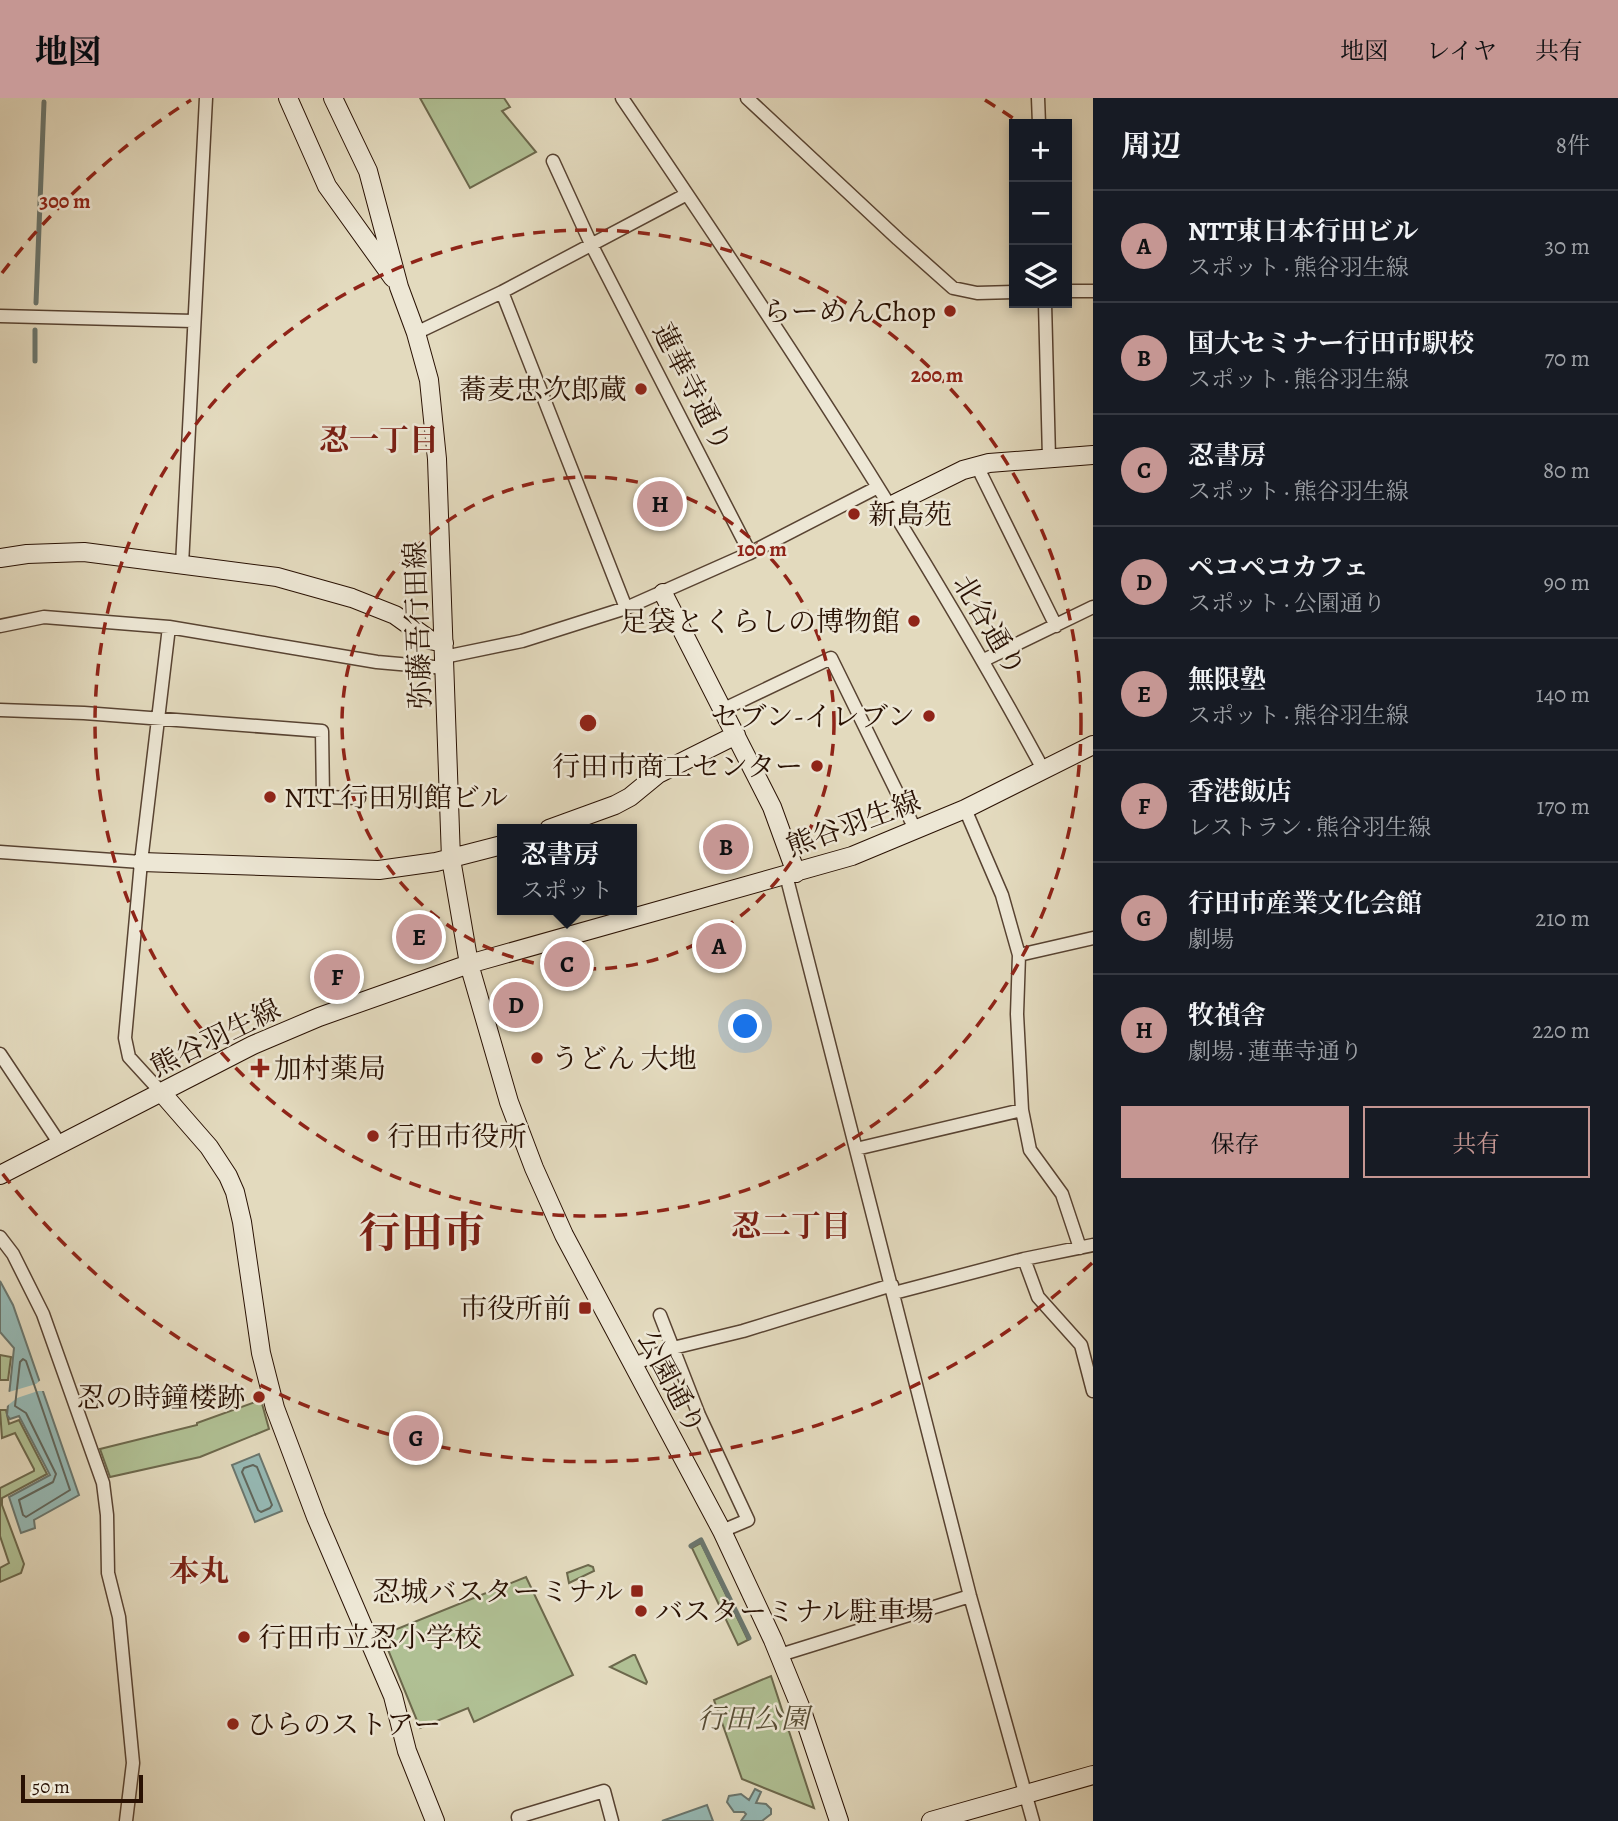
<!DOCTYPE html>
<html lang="ja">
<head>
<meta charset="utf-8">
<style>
	:root { --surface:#171b24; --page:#20242c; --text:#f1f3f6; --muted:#9ea1a6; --line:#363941; --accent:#c59692 }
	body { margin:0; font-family:Alegreya,"Noto Serif JP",serif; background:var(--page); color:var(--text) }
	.controls { position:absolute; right:21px; top:21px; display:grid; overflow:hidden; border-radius:0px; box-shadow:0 4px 10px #0003 }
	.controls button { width:63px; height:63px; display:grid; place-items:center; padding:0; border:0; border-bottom:2px solid var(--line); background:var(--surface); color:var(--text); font:35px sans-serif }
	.scale { position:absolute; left:21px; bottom:18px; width:122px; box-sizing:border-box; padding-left:7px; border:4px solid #291103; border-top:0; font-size:19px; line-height:24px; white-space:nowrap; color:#291103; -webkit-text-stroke:5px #ede7d5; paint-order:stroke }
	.you { position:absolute; left:746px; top:929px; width:24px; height:24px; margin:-18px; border:5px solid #fff; border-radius:50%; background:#1a73e8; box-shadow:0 0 0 10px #1a73e833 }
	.badge { display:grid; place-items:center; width:46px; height:46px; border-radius:50%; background:var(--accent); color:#111; font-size:23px; font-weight:700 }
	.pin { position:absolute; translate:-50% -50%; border:4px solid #fff; box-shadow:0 2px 7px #0006 }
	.popup { position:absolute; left:497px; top:726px; width:140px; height:91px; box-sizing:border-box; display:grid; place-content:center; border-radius:0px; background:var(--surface); filter:drop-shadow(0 2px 5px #0005); font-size:23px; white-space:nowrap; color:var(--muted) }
	.popup b { font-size:26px; color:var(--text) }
	.popup::after { content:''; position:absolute; left:50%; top:100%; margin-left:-14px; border:14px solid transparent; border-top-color:var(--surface) }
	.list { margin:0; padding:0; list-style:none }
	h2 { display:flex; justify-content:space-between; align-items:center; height:91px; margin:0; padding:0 28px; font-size:30px }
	h2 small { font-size:23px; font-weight:400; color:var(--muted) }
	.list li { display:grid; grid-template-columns:46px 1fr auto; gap:21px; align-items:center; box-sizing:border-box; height:112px; padding:0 28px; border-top:2px solid var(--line) }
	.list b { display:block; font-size:26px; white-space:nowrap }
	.list p { margin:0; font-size:23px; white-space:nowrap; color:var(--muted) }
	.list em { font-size:23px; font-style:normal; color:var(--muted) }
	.actions { display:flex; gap:14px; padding:21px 28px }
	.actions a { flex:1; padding:16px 0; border:2px solid var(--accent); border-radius:0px; text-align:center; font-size:24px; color:var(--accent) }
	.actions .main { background:var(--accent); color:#111 }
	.icon { flex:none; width:38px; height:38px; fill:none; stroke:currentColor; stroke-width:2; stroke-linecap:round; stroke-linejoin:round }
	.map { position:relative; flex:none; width:1093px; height:1723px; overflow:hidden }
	header { display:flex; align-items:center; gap:42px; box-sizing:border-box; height:98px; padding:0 35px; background:var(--accent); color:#111 }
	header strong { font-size:33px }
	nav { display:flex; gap:38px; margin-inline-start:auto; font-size:24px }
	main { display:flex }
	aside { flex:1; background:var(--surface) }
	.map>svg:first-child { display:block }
</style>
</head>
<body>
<header>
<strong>地図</strong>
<nav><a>地図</a><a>レイヤ</a><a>共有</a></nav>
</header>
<main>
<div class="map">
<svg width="1093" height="1723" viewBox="0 0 1093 1723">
	<rect width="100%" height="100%" fill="#e3dabe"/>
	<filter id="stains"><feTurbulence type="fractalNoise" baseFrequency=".00286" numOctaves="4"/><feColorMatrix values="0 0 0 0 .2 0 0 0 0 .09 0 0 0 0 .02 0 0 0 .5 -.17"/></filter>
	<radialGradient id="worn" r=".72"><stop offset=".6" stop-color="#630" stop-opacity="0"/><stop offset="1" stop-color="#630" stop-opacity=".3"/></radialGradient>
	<path fill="#b0c094" stroke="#6c684c" stroke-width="2" d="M 420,0 L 504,0 L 510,9 L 502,13 L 536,54 L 470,90 Z
		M 0,1257 L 11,1259 L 8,1282 L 0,1282 Z
		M 261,1302 L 269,1331 L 200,1359 L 110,1379 L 100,1351 L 197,1327 L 197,1325 Z
		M 0,1312 L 6,1312 L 9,1326 L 19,1322 L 47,1376 L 2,1400 L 2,1407 L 24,1466 L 21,1475 L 0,1484 L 0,1470 L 9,1465 L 0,1438 L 0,1390 L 34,1373 L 34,1371 L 15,1335 L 2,1340 Z
		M 701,1445 L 748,1542 L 738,1547 L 692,1450 Z
		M 588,1467 L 593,1469 L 594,1473 L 569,1485 L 567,1475 Z
		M 526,1479 L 573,1577 L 474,1624 L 468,1610 L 420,1630 L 382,1537 Z
		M 633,1557 L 635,1557 L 647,1584 L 646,1586 L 610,1569 Z
		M 771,1578 L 814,1710 L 742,1681 L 714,1602 Z"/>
	<path fill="#96bab6" stroke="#6a766e" stroke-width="2" d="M 0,1183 L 13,1207 L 79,1397 L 34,1422 L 35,1430 L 21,1435 L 9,1399 L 50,1377 L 19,1318 L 10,1321 L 7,1317 L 14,1250 L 0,1234 Z
		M 259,1356 L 282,1413 L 255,1424 L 232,1367 Z
		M 755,1691 L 761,1694 L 756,1705 L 766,1706 L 771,1711 L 771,1716 L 762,1723 L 741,1723 L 746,1716 L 744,1714 L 734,1714 L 727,1704 L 729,1698 L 741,1696 L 749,1702 Z
		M 707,1707 L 713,1723 L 662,1723 Z"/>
	<path fill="#e3dabe" d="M 43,1280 L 47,1293 L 38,1293 L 17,1300 L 7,1308 L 6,1292 L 9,1294 L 36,1286 Z"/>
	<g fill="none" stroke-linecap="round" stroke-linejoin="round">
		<path stroke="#60665c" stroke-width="2" d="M 23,1261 L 26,1263 L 70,1392 L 26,1419 L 23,1417 L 19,1402 L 53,1384 L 56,1376 L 26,1315 L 15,1308 L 20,1264 Z
			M 253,1367 L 257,1369 L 272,1407 L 270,1410 L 261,1414 L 258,1412 L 242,1374 L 244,1370 Z"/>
		<path stroke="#6a766e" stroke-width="5" d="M 36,205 L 44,4
			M 35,263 L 35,232
			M 691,1448 L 701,1442 L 749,1540"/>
		<g stroke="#584332" stroke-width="15">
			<path id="street" d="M 622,0 C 771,219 918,440 1044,673
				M 747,0 L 898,141 L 953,190 L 977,195 L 1014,194
				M 1038,0 L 1039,26
				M 553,63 L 591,146 L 750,455
				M 1067,193 L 1093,193
				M 502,194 L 626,510
				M 1045,205 L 1049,360
				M 0,218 L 193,223
				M 416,235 L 502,194 L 687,96
				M 977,368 L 1056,528
				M 182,467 C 189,311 199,156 206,0
				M 0,528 L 44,519 L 169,529 L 377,564 L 445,570
				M 444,559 L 522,543 L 626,510 L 750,455 L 878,389
				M 984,562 L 1093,509
				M 0,612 L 84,615 L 322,633 L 323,699 L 359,700
				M 722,612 L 831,560 L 916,733
				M 965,711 L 1002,797 L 1019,857 L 1017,916 L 1022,1012 L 1030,1052 L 1062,1096 L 1080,1150
				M 0,754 L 141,764
				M 786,777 L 970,1498 L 1033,1723
				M 1019,857 L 1093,840
				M 0,956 L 60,1046
				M 161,994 L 129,959 L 125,940 L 141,764 L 169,529
				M 856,1051 L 1022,1012
				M 0,1139 L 13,1156 L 43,1216 L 103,1385 L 107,1417 L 108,1475 L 119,1519 L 133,1665 L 126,1723
				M 1024,1161 L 1038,1199 L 1081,1247 L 1093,1293
				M 894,1195 L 1024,1161 L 1093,1147
				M 660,1217 L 699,1317 L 748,1422 L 722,1433
				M 634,1266 L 673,1250 L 743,1233 L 892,1187
				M 780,1557 L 970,1498
				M 519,1723 L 518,1719 L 604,1693 L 612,1723"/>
		</g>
		<g stroke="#291103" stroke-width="20">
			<path id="secondary" d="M 288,0 L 327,88 L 393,180
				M 333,0 L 368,73 L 399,189 L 416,235 L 429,282 L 437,361 L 451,761 L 469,866 L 509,1004 L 534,1070 L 564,1137 L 722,1433 L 773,1542 L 802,1613 L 839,1723
				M 890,408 L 963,372 L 989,365 L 1093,357
				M 0,460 L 27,456 L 84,454 L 277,479 L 352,500 L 395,517 L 430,542 L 444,545
				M 663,495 L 772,709 L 796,775
				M 549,731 L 615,707 L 630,699 L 658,676 L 736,637
				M 141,764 L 379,772 L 436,764 L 502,747
				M 161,994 L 209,1049 L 228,1078 L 235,1094 L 242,1124 L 261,1255 L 275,1310 L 316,1419 L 393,1598 L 407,1653 L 435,1723
				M 0,1077 L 253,947 L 319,919 L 469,866 L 852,758 L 965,711 L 1093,647
				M 931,1723 L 1093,1677"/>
		</g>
		<use href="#street" stroke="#ede7d5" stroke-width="12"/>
		<use href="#secondary" stroke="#ede7d5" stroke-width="18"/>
	</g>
	<g fill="none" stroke="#8f2418" stroke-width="3.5" stroke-dasharray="12 9">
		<circle cx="588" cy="625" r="246"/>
		<circle cx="588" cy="625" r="493"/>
		<path d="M1092 1165A739 739 0 0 1 2 1075M2 175A739 739 0 0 1 191 2M985 2A739 739 0 0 1 1017 23"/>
	</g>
	<g fill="#8f2418" stroke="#ede7d5" stroke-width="2.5">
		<circle cx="950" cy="213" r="7"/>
		<circle cx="641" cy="291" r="7"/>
		<circle cx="854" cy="416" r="7"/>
		<circle cx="914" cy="523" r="7"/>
		<circle cx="929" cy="618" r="7"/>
		<circle cx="817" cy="668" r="7"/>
		<circle cx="270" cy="699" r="7"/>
		<circle cx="537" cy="960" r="7"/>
		<path d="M256.5 959.5h7v7h7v7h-7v7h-7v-7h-7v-7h7z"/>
		<circle cx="373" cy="1038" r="7"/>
		<rect x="578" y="1203" width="14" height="14" rx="3.5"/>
		<circle cx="259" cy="1299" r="7"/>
		<rect x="630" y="1486" width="14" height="14" rx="3.5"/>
		<circle cx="641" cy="1513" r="7"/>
		<circle cx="244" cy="1539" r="7"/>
		<circle cx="233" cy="1626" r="7"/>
	</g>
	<g text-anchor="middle" stroke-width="5" stroke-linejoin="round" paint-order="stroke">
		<g font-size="28" fill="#291103" stroke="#ede7d5" text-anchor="end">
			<text x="936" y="223">らーめんChop</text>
			<text x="627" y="301">蕎麦忠次郎蔵</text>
			<text x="868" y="426" text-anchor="start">新島苑</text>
			<text x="900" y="533">足袋とくらしの博物館</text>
			<text x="915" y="628">セブン-イレブン</text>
			<text x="803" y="678">行田市商工センター</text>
			<text x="284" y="709" text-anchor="start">NTT 行田別館ビル</text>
			<text x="551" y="970" text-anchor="start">うどん 大地</text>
			<text x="274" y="980" text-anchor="start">加村薬局</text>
			<text x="387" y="1048" text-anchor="start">行田市役所</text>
			<text x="571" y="1220">市役所前</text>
			<text x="245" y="1309">忍の時鐘楼跡</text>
			<text x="623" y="1503">忍城バスターミナル</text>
			<text x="655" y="1523" text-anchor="start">バスターミナル駐車場</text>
			<text x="258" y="1549" text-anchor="start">行田市立忍小学校</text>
			<text x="247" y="1636" text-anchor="start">ひらのストアー</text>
		</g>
		<g font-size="28" fill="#291103" stroke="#ede7d5">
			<text transform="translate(693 289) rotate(63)" y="10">蓮華寺通り</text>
			<text transform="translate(417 527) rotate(-92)" y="10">弥藤吾行田線</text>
			<text transform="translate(990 527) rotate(59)" y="10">北谷通り</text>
			<text transform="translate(853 725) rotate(-20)" y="10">熊谷羽生線</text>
			<text transform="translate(215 939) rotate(-26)" y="10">熊谷羽生線</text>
			<text transform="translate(672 1284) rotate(62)" y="10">公園通り</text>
		</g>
		<g font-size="28" font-style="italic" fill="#584e36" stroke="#ede7d5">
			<text x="753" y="1630">行田公園</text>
		</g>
		<g font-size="30" font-weight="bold" fill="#7a1f14" stroke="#ede7d5">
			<text x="379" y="352">忍一丁目</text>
			<text x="791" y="1138">忍二丁目</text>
			<text x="199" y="1483">本丸</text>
		</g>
		<g font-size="42" font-weight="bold" fill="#7a1f14" stroke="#ede7d5">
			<text x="422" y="1149">行田市</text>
		</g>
	</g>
	<circle cx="588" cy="625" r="10" fill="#8f2418" stroke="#ede7d5" stroke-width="3.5"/>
	<g font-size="21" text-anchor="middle" font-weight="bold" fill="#8f2418" stroke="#ede7d5" stroke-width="5" stroke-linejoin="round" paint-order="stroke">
		<text x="65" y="110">300 m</text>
		<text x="937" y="284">200 m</text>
		<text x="762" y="458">100 m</text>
	</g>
	<rect width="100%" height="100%" filter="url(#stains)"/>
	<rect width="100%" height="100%" fill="url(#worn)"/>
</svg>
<div class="controls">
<button>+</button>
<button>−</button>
<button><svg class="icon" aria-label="layers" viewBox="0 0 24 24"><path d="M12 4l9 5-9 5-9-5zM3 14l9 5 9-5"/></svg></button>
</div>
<div class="scale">50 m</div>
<div class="you"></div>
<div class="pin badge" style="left:719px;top:848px">A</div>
<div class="pin badge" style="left:726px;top:749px">B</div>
<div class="pin badge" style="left:567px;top:866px">C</div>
<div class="popup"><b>忍書房</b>スポット</div>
<div class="pin badge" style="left:516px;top:907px">D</div>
<div class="pin badge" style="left:419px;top:839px">E</div>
<div class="pin badge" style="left:337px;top:879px">F</div>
<div class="pin badge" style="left:416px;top:1340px">G</div>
<div class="pin badge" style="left:660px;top:406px">H</div>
</div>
<aside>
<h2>周辺<small>8件</small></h2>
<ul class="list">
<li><span class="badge">A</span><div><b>NTT東日本行田ビル</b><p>スポット · 熊谷羽生線</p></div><em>30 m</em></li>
<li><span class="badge">B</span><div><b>国大セミナー行田市駅校</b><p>スポット · 熊谷羽生線</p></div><em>70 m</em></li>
<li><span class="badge">C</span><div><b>忍書房</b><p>スポット · 熊谷羽生線</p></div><em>80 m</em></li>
<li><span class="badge">D</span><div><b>ペコペコカフェ</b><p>スポット · 公園通り</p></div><em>90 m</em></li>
<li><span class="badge">E</span><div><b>無限塾</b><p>スポット · 熊谷羽生線</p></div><em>140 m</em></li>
<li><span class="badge">F</span><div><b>香港飯店</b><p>レストラン · 熊谷羽生線</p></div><em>170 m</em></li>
<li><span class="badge">G</span><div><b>行田市産業文化会館</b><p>劇場</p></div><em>210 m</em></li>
<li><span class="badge">H</span><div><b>牧禎舎</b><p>劇場 · 蓮華寺通り</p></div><em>220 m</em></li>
</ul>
<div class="actions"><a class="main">保存</a><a>共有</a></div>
</aside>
</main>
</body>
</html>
